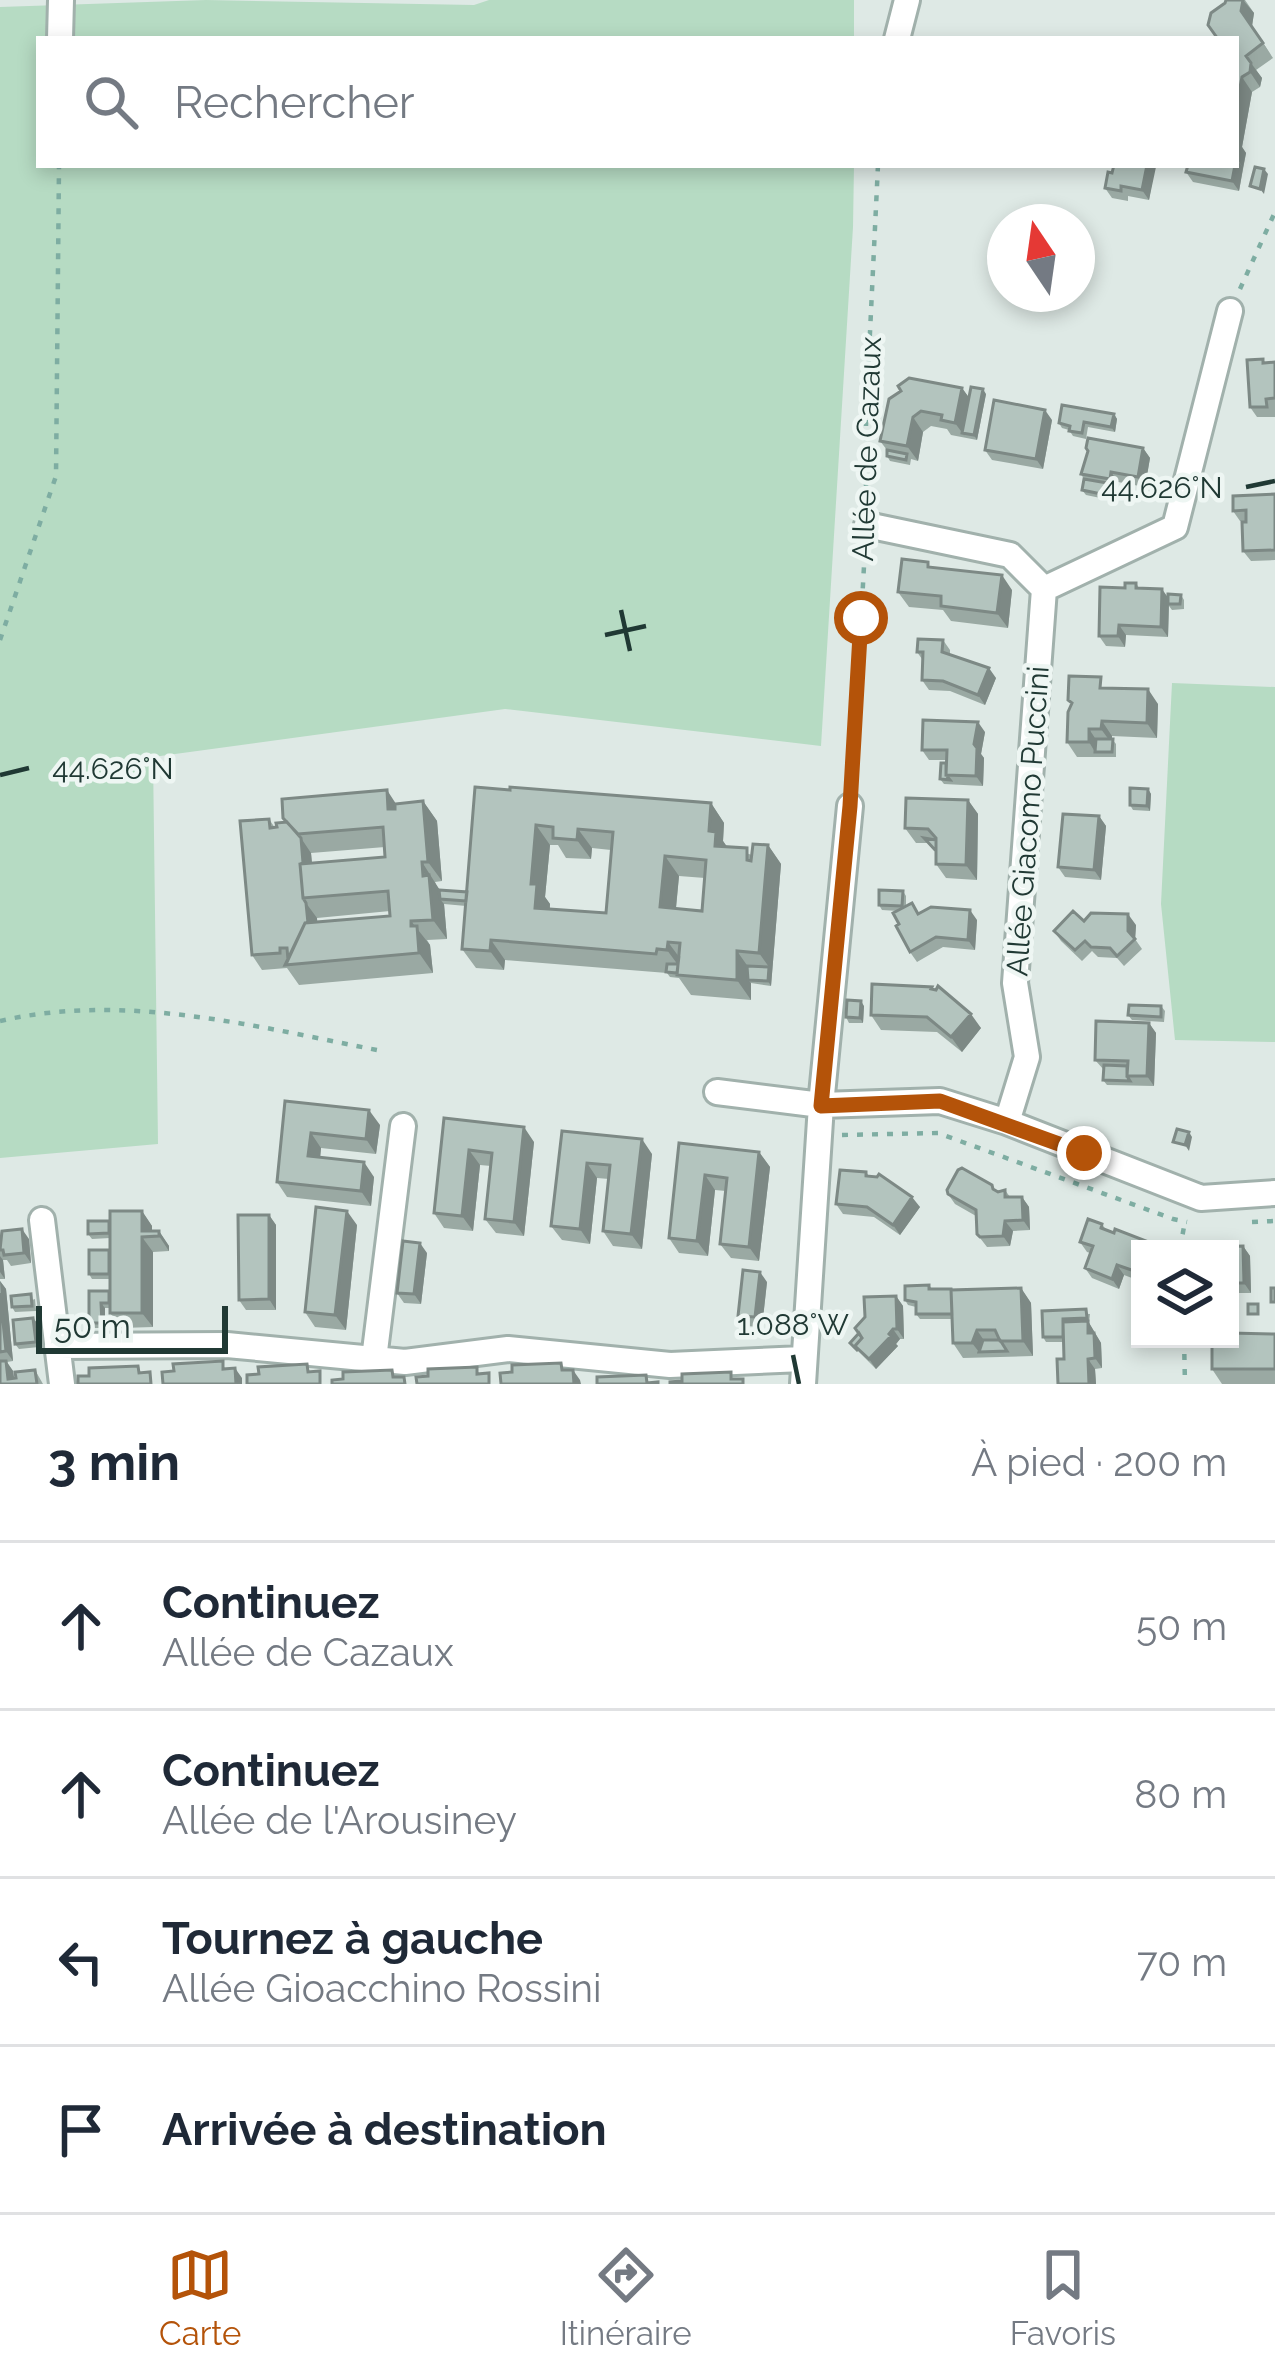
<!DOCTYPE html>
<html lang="fr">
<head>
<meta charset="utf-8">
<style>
	:root { --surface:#fff; --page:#f2f2f3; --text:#1f2937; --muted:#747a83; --line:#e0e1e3; --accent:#b45309 }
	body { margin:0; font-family:Raleway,sans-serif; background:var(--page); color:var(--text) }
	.controls { position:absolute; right:36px; bottom:36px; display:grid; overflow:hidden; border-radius:0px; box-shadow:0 6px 18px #0003 }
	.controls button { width:108px; height:108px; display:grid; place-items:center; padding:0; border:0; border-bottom:3px solid var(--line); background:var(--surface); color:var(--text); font:60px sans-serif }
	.compass { position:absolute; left:987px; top:204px; width:108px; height:108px; border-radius:50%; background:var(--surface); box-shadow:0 6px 18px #0003; rotate:347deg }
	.scale { position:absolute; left:36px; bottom:30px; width:192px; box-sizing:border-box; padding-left:12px; border:6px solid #203934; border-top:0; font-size:33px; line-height:42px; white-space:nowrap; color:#203934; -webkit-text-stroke:9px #eef6f3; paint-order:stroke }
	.stop { position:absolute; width:36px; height:36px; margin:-27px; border:9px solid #b45309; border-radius:50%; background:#fff }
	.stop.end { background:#b45309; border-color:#fff; box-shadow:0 3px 12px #0008 }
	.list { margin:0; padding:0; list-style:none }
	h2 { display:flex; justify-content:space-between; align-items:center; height:156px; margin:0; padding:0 48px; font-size:51px }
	h2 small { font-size:39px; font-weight:400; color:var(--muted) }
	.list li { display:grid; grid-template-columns:78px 1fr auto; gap:36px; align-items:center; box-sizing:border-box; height:168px; padding:0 48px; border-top:3px solid var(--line) }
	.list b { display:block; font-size:45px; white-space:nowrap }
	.list p { margin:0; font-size:39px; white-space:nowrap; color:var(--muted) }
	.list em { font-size:39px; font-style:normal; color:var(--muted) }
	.icon { flex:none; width:66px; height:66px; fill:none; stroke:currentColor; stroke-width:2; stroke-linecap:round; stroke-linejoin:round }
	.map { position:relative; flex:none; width:1275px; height:1384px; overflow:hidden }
	.search { position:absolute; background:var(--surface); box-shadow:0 6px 18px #0003; left:36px; right:36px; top:36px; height:132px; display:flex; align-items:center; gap:30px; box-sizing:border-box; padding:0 42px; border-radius:0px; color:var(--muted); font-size:45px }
	.sheet { height:828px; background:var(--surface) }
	nav { display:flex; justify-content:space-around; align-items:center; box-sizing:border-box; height:168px; border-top:3px solid var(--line); background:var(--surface); font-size:33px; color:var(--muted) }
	nav a { display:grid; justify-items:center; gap:6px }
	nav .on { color:var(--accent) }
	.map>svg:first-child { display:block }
</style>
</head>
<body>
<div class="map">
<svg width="1275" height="1384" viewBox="0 0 1275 1384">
	<rect width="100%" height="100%" fill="#dee9e5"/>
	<path fill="#b6dbc3" d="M 206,0 L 474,5 L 489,0 L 854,0 L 854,39 L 39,39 L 39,165 L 854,165 L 853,227 L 821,746 L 505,709 L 153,757 L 158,1144 L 0,1158 L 0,7 Z
		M 1172,683 L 1275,687 L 1275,1042 L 1175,1040 L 1161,904 Z"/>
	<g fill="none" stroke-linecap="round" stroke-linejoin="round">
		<g stroke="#a1b1ac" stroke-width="30">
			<path id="minor" d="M 60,39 L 61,0
				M 897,39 L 907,0
				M 867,525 L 1010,555 L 1044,589 L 1015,983 L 1027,1057 L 1007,1122
				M 1044,589 L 1175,527 L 1230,311
				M 717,1092 L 821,1105 L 940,1101 L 1007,1122 L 1201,1198 L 1275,1193
				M 42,1220 L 62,1384
				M 57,1346 L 227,1345 L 405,1362 L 508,1349 L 670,1365 L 803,1359
				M 374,1359 L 403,1126
				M 803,1384 L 821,1105 L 850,806"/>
		</g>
		<path stroke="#7eada2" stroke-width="4.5" stroke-dasharray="6 9" stroke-linecap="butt" d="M 1240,289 L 1275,212
			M 866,501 L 866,416 L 878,165
			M 0,640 L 56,476 L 59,165
			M 852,783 L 865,548
			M 0,1021 C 126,992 258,1027 382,1051
			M 842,1135 L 938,1133 L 1173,1219 L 1187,1222
			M 1252,1222 L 1275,1221
			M 1180,1249 L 1185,1221
			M 1184,1339 L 1185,1384"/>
		<use href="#minor" stroke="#fff" stroke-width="24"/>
	</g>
	<path fill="#9aa9a3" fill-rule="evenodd" d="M 1226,0 L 1245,0 L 1254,13 L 1252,26 L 1273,58 L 1256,70 L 1262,78 L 1260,87 L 1252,92 L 1242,147 L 1246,153 L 1239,191 L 1193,182 L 1186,172 L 1236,165 L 1236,39 Z
		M 1111,165 L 1155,165 L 1149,200 L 1128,196 L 1128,201 L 1112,198 L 1105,188 L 1112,173 L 1113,168 Z
		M 1275,362 L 1275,417 L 1257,417 L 1250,407 L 1265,363 Z
		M 962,388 L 969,398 L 986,394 L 977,440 L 951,435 L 947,429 L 931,426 L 923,432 L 918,461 L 911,459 L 910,465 L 890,461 L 887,456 L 887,450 L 880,441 L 889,399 Z
		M 1114,414 L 1117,419 L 1115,432 L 1088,427 L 1086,439 L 1073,436 L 1069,430 L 1062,428 L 1059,423 Z
		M 1052,420 L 1043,469 L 992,460 L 985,450 Z
		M 1143,448 L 1150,458 L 1145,487 L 1118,482 L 1115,501 L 1086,495 L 1082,490 L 1084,479 L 1081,474 Z
		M 1275,494 L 1275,560 L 1251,561 L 1243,551 L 1246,521 L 1240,521 L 1233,511 Z
		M 1136,583 L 1139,588 L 1168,597 L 1181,595 L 1184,600 L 1184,609 L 1172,610 L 1169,606 L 1168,637 L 1126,635 L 1125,647 L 1106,646 L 1099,636 L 1125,588 Z
		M 1012,590 L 1008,628 L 951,621 L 943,610 L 909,607 L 898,592 Z
		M 943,640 L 950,650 L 950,654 L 996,678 L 985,705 L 950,691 L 929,690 L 922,680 L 922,659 L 917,652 Z
		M 1108,688 L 1158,704 L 1157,738 L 1112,736 L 1112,739 L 1116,744 L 1116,757 L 1077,757 L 1067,742 Z
		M 985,732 L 981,754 L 984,758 L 983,786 L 944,784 L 940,779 L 947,760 L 929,760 L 922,750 Z
		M 475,787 L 711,803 L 724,823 L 723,841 L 727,847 L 752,855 L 768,845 L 781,864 L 771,986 L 751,983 L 751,1000 L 691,995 L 679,978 L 670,977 L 667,973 L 505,960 L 504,970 L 476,968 L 462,949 L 466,906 L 444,904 L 447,939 L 427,940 L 430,945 L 433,973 L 299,985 L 287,968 L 262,970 L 252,955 L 269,819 L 275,828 L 287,822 L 396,803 L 423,801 L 437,821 L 442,881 L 435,882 L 436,885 L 439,890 L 467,892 ZM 550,845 L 558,845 L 566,858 L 591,859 L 592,848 L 611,850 L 606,913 L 550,909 L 550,904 L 545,897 ZM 385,847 L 385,857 L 312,863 L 311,853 ZM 679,876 L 705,878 L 702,911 L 676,909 ZM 390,911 L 390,916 L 317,922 L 317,918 Z
		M 1148,789 L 1151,794 L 1150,811 L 1133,810 L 1130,805 Z
		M 968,800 L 978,814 L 977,880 L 946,878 L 936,864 L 936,853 L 928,843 L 916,843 L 905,828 Z
		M 1099,816 L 1106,826 L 1101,880 L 1065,877 L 1058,867 Z
		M 903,891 L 906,896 L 906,906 L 919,913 L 977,920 L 975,950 L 943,947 L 917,962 L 910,952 L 899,924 L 898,911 L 882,910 L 879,905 Z
		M 1084,921 L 1136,925 L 1135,939 L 1142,949 L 1124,966 L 1117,958 L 1098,957 L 1092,951 L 1082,961 L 1061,941 L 1054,931 Z
		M 934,990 L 981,1028 L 962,1052 L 937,1032 L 881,1030 L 871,1015 Z
		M 864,1006 L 863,1023 L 849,1023 L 846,1017 Z
		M 1161,1006 L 1165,1011 L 1164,1022 L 1132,1020 L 1128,1015 Z
		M 1149,1023 L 1156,1033 L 1154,1086 L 1107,1085 L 1103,1080 L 1104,1070 L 1095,1060 Z
		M 285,1101 L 380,1125 L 376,1154 L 321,1148 L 320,1157 L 374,1177 L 371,1206 L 287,1197 L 277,1182 Z
		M 444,1118 L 534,1142 L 524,1236 L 496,1233 L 485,1219 L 491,1166 L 480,1165 L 473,1231 L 444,1228 L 434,1213 Z
		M 562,1131 L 652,1154 L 642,1249 L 613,1246 L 603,1231 L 609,1179 L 597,1178 L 590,1244 L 562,1240 L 551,1226 Z
		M 679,1143 L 759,1152 L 770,1167 L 759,1261 L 731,1258 L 720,1244 L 726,1191 L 715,1190 L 708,1256 L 679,1253 L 669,1238 Z
		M 866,1172 L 869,1176 L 920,1207 L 900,1235 L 874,1217 L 843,1214 L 836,1204 Z
		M 1005,1190 L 1010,1197 L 1022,1197 L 1029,1207 L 1030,1230 L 1013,1231 L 1010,1246 L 987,1247 L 977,1234 L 976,1216 L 955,1204 L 948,1194 Z
		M 142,1211 L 152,1226 L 152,1231 L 159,1231 L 169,1246 L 169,1251 L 153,1252 L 153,1327 L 121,1328 L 110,1313 L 110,1308 L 105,1308 L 105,1328 L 93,1328 L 89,1323 L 110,1292 L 110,1279 L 92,1279 L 89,1274 L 109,1250 L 110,1238 L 92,1239 L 88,1234 L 109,1221 Z
		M 269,1215 L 276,1225 L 276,1310 L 246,1310 L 239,1300 Z
		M 1102,1224 L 1106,1230 L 1154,1244 L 1158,1249 L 1140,1249 L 1140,1281 L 1124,1275 L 1119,1289 L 1092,1278 L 1085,1268 L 1090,1253 L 1087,1252 L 1080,1242 Z
		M 357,1225 L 346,1330 L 315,1327 L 305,1312 Z
		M 0,1229 L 1,1237 L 29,1239 L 31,1263 L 11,1266 L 7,1260 L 3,1260 L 5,1279 L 0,1279 Z
		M 1243,1246 L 1250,1256 L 1251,1293 L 1230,1293 L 1230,1249 Z
		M 427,1253 L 421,1304 L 404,1303 L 397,1293 Z
		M 0,1281 L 6,1289 L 13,1361 L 7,1362 L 13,1371 L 14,1378 L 35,1370 L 43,1384 L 0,1384 Z
		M 767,1282 L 762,1327 L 745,1326 L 738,1316 Z
		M 929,1285 L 932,1289 L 952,1290 L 1021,1288 L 1031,1303 L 1033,1356 L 963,1358 L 953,1343 L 952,1319 L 920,1319 L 916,1314 L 916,1307 L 908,1305 L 905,1300 Z
		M 896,1296 L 903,1306 L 904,1339 L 900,1339 L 896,1344 L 898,1346 L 876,1369 L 850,1343 Z
		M 35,1299 L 36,1311 L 15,1312 L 12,1307 Z
		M 1042,1311 L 1090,1314 L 1089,1323 L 1101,1343 L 1102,1368 L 1095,1369 L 1096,1384 L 1058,1384 L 1064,1359 L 1064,1342 L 1046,1342 L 1043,1337 Z
		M 33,1318 L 37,1323 L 39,1347 L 19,1349 L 15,1344 Z
		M 1275,1334 L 1275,1384 L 1222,1384 L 1212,1369 Z"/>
	<path fill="#7d8985" d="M 1243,0 L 1254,13 L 1252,26 L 1273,58 L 1241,11 Z
		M 1251,63 L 1262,78 L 1260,87 L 1250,72 Z
		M 1242,77 L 1252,92 L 1242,147 L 1246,153 L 1243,168 L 1236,157 L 1236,108 Z
		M 1236,158 L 1243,168 L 1239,191 L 1232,181 Z
		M 1147,165 L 1156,167 L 1149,200 L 1142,190 Z
		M 1264,169 L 1268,174 L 1264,194 L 1260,189 Z
		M 962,388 L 973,403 L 962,433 L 966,438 L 955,423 Z
		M 983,389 L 986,394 L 977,440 L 974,435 Z
		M 1045,410 L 1052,420 L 1043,469 L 1036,459 Z
		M 1114,414 L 1117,419 L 1115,432 L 1111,427 Z
		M 913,417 L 923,432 L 918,461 L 907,446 Z
		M 1143,448 L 1150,458 L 1145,487 L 1138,477 Z
		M 1111,472 L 1118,482 L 1115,501 L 1111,496 L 1113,484 L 1110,479 Z
		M 1002,575 L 1012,590 L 1008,628 L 997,613 Z
		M 1162,589 L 1169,599 L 1168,637 L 1161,627 Z
		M 1119,625 L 1126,635 L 1125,647 L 1118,636 Z
		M 989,668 L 996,678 L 985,705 L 978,695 Z
		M 1148,689 L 1158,704 L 1157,738 L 1147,723 Z
		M 1102,721 L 1112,736 L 1112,744 L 1101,729 Z
		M 978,722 L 985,732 L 981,754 L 984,758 L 983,786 L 976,776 L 974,744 Z
		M 1089,729 L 1099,744 L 1095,752 L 1089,742 Z
		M 1148,789 L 1151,794 L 1150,811 L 1147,806 Z
		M 387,790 L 400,810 L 388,809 Z
		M 968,800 L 978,814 L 977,880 L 966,865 Z
		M 423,801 L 437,821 L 442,881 L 428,862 Z
		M 711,803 L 724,823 L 723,841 L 730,851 L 715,846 L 709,831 Z
		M 1099,816 L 1106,826 L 1101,880 L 1094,870 Z
		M 536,825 L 550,845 L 545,897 L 550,904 L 548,927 L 535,908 L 531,884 Z
		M 578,829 L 592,848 L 591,859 L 577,840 Z
		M 301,838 L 311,853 L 315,897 L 306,898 Z
		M 768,845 L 781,864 L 771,986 L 768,981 L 769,967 L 759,953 Z
		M 665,856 L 679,876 L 674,927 L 660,907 Z
		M 422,862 L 443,895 L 440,899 L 444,904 L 447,939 L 433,920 Z
		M 306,903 L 317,918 L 319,943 L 291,965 Z
		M 970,910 L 977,920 L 975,950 L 968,940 Z
		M 1128,914 L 1136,925 L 1135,941 L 1128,931 Z
		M 411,921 L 430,945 L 433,973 L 419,953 Z
		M 491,940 L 505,960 L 504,970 L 490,951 Z
		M 668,942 L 682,961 L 681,969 L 667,950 Z
		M 737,951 L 751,971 L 748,980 L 751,983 L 751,1000 L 737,980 Z
		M 861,1001 L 864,1006 L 863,1023 L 860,1018 Z
		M 971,1014 L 981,1028 L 962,1052 L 951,1037 Z
		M 1149,1023 L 1156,1033 L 1154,1086 L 1147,1076 Z
		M 369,1110 L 380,1125 L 376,1154 L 366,1139 Z
		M 524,1127 L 534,1142 L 524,1236 L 514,1222 Z
		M 1189,1132 L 1192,1137 L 1189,1151 L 1185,1145 Z
		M 311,1133 L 321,1148 L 319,1171 L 308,1156 Z
		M 642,1139 L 652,1154 L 642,1249 L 631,1234 Z
		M 469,1150 L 480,1165 L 473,1231 L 462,1216 Z
		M 759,1152 L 770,1167 L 759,1261 L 749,1247 Z
		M 364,1162 L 374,1177 L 371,1206 L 361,1191 Z
		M 587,1163 L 597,1178 L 590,1244 L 580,1229 Z
		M 705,1175 L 715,1190 L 708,1256 L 697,1241 Z
		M 912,1197 L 920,1207 L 900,1235 L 893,1225 Z
		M 1022,1197 L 1029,1207 L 1030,1230 L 1023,1220 Z
		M 142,1211 L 152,1226 L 152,1237 L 142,1231 Z
		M 347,1211 L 357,1225 L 346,1330 L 335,1315 Z
		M 269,1215 L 276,1225 L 276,1310 L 269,1299 Z
		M 1005,1221 L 1013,1231 L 1010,1246 L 1003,1236 Z
		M 22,1229 L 29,1239 L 31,1263 L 24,1253 Z
		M 159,1231 L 169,1246 L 169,1251 L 159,1236 Z
		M 142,1237 L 153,1252 L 153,1327 L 142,1313 Z
		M 420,1243 L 427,1253 L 421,1304 L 414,1294 Z
		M 1243,1246 L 1250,1256 L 1251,1293 L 1244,1283 Z
		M 0,1256 L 3,1260 L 5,1279 L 0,1272 Z
		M 1117,1265 L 1124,1275 L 1119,1289 L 1112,1279 Z
		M 760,1272 L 767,1282 L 762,1327 L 755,1317 Z
		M 0,1281 L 6,1289 L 13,1361 L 6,1351 Z
		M 1021,1288 L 1031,1303 L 1033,1356 L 1023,1341 Z
		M 896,1296 L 903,1306 L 904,1339 L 897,1329 Z
		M 101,1303 L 105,1308 L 105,1328 L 102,1323 Z
		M 33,1318 L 37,1323 L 39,1347 L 36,1342 Z
		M 1088,1321 L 1101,1343 L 1102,1368 L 1095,1358 L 1088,1333 Z
		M 893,1329 L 900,1339 L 896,1344 L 898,1346 L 876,1369 L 869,1359 Z
		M 977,1330 L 987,1345 L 979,1352 L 972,1343 Z
		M 1088,1359 L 1095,1369 L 1096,1384 L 1089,1384 Z
		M 6,1361 L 13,1371 L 15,1384 L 8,1379 Z
		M 235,1368 L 242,1378 L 242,1384 L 236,1384 Z
		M 573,1370 L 580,1380 L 581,1384 L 574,1384 Z"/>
	<path fill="#b3c4be" stroke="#7d8985" stroke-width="3" fill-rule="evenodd" d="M 1226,0 L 1243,0 L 1241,11 L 1263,43 L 1246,56 L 1251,63 L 1250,72 L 1242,77 L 1236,108 L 1236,39 L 1218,39 L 1208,25 L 1211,13 L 1225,3 Z
		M 1114,165 L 1147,165 L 1142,190 L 1121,186 L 1121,191 L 1105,188 L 1108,172 L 1112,173 Z
		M 1188,165 L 1235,165 L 1232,181 L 1186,172 Z
		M 1255,167 L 1264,169 L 1260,189 L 1250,186 Z
		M 1263,359 L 1263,363 L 1275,362 L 1275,398 L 1266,399 L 1267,407 L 1250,407 L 1247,360 Z
		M 909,378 L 962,388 L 955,423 L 941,420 L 942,415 L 921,411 L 913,417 L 907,446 L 880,441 L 889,399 L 901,391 L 898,386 Z
		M 971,387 L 983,389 L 974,435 L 962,433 Z
		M 994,400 L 1045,410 L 1036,459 L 985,450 Z
		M 1062,405 L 1114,414 L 1111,427 L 1084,422 L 1082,433 L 1069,431 L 1070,426 L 1059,423 Z
		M 1088,438 L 1143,448 L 1138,477 L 1111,472 L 1110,479 L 1081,474 L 1088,451 L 1086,448 Z
		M 887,450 L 907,454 L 906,460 L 887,456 Z
		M 1084,479 L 1113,484 L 1111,496 L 1082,490 Z
		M 1275,494 L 1275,550 L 1243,551 L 1242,522 L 1246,522 L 1246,510 L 1233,511 L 1233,496 Z
		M 902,559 L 928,562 L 928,567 L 1002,575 L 997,613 L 941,606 L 941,596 L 898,592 Z
		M 1125,583 L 1136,583 L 1136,588 L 1162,589 L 1161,627 L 1119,625 L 1118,636 L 1099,636 L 1100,587 L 1125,588 Z
		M 1168,594 L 1181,595 L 1180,604 L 1168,604 Z
		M 918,639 L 943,640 L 942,652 L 989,668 L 978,695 L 943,681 L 922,680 L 923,652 L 917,652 Z
		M 1069,676 L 1101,677 L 1100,688 L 1148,689 L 1147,723 L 1102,721 L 1101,729 L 1089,729 L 1089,742 L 1067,742 L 1068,712 L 1072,703 L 1068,700 Z
		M 923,720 L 978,722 L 974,744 L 977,748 L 976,776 L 946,775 L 947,750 L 922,750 Z
		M 1096,739 L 1113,739 L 1112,752 L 1095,752 Z
		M 941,763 L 946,763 L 946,775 L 950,780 L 940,779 Z
		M 475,787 L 510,790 L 510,787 L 711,803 L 709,831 L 716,832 L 715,846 L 747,848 L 747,860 L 751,861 L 753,844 L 768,845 L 759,953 L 737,951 L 737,980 L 677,975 L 680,943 L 668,942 L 667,950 L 657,949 L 656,954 L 491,940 L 490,951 L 462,949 ZM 536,825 L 553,827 L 553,838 L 577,840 L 578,829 L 613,832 L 606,913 L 535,908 L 537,884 L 531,884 ZM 665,856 L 706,860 L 702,911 L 660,907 Z
		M 1130,788 L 1148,789 L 1147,806 L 1130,805 Z
		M 387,790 L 388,809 L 395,809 L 395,804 L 423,801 L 428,862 L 422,862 L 423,876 L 429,875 L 433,920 L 411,921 L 411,926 L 417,926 L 419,953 L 285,965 L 305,923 L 390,916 L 388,891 L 303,898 L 300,864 L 385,857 L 383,827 L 298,834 L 283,818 L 282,799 Z
		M 906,798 L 968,800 L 966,865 L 936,864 L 936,838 L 928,829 L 905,828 Z
		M 1063,814 L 1099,816 L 1094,870 L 1058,867 Z
		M 269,819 L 270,828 L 277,827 L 276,823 L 287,822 L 301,838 L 303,863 L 300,864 L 303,898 L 306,903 L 308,923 L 305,923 L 288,960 L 287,948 L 280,948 L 280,953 L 252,955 L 240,821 Z
		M 924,838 L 936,840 L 936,851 Z
		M 439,890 L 467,892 L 466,901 L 440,899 Z
		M 879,890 L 903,891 L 902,906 L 879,905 Z
		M 912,903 L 918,914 L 931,907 L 970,910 L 968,940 L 936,937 L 910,952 L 896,926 L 899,924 L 893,913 Z
		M 1073,911 L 1084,921 L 1091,913 L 1128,914 L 1128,931 L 1135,939 L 1117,956 L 1110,948 L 1091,947 L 1085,941 L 1075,950 L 1054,931 Z
		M 679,956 L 677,973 L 666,972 L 667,964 L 677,964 Z
		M 747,966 L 769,967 L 768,981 L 748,980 Z
		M 872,984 L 932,987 L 931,989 L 936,990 L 938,986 L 971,1014 L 951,1037 L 927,1017 L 871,1015 Z
		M 847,1000 L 861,1001 L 860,1018 L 846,1017 Z
		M 1129,1005 L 1161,1006 L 1161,1017 L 1128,1015 Z
		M 1096,1021 L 1149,1023 L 1147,1076 L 1127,1076 L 1128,1061 L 1095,1060 Z
		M 1104,1065 L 1127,1066 L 1127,1076 L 1130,1081 L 1103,1080 Z
		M 285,1101 L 369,1110 L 366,1139 L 311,1133 L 308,1156 L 364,1162 L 361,1191 L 277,1182 Z
		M 444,1118 L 524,1127 L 514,1222 L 485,1219 L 492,1153 L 469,1150 L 462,1216 L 434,1213 Z
		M 1177,1129 L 1189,1132 L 1185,1145 L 1173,1142 Z
		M 562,1131 L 642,1139 L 631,1234 L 603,1231 L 610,1165 L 587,1163 L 580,1229 L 551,1226 Z
		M 679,1143 L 759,1152 L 749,1247 L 720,1244 L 727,1178 L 705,1175 L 697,1241 L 669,1238 Z
		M 962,1168 L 992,1185 L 993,1189 L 998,1192 L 1005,1190 L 1005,1197 L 1022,1197 L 1023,1220 L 1005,1221 L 1003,1236 L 980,1237 L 977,1234 L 976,1210 L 948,1194 L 947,1190 L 958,1170 Z
		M 840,1170 L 866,1172 L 866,1176 L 877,1177 L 879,1174 L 912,1197 L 893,1225 L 867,1207 L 836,1204 Z
		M 316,1207 L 347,1211 L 335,1315 L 305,1312 Z
		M 110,1211 L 142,1211 L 142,1231 L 159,1231 L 159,1236 L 142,1237 L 142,1313 L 110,1313 Z
		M 238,1215 L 269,1215 L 269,1299 L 239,1300 Z
		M 1088,1219 L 1102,1224 L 1101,1228 L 1114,1233 L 1115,1229 L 1154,1244 L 1152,1249 L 1140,1249 L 1140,1273 L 1117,1265 L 1112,1279 L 1085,1268 L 1093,1246 L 1080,1242 Z
		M 88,1221 L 109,1221 L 109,1233 L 88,1234 Z
		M 22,1229 L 24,1253 L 4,1255 L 3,1250 L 0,1250 L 2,1231 Z
		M 403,1241 L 420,1243 L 414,1294 L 397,1293 Z
		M 1243,1246 L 1244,1283 L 1230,1283 L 1230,1249 L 1198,1249 L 1198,1247 Z
		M 89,1250 L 109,1250 L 109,1274 L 89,1274 Z
		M 743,1270 L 760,1272 L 755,1317 L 738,1316 Z
		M 929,1285 L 929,1289 L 951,1289 L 952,1314 L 916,1314 L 916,1302 L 905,1300 L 905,1286 Z
		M 1021,1288 L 1023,1341 L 1000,1341 L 995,1330 L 977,1330 L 972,1343 L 953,1343 L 951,1290 Z
		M 1271,1288 L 1275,1288 L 1275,1302 L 1271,1302 Z
		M 89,1291 L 109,1291 L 109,1303 L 101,1303 L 102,1323 L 89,1323 Z
		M 0,1293 L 6,1351 L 0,1352 Z
		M 31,1294 L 32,1306 L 12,1307 L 11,1296 Z
		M 896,1296 L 897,1329 L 893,1329 L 889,1334 L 891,1336 L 869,1359 L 855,1346 L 862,1338 L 855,1328 L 865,1317 L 864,1297 Z
		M 1248,1304 L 1258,1304 L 1258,1314 L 1248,1314 Z
		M 1086,1309 L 1087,1318 L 1063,1319 L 1063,1337 L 1043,1337 L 1042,1311 Z
		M 33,1318 L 36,1342 L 15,1344 L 13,1320 Z
		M 1088,1321 L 1088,1333 L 1094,1333 L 1095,1358 L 1088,1359 L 1089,1384 L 1058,1384 L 1057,1359 L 1064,1359 L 1063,1322 Z
		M 859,1333 L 862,1338 L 855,1346 L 858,1351 L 850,1343 Z
		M 1230,1333 L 1275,1334 L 1275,1369 L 1212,1369 L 1212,1339 L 1230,1339 Z
		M 983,1340 L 1000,1340 L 1007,1351 L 979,1352 Z
		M 0,1361 L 6,1361 L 8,1379 L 16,1378 L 15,1372 L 35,1370 L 37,1384 L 0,1384 Z
		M 223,1361 L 223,1369 L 235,1368 L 236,1384 L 163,1384 L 162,1372 L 174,1371 L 173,1364 Z
		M 561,1363 L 562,1370 L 573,1370 L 574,1384 L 501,1384 L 500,1373 L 512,1372 L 512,1365 Z
		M 307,1364 L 308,1372 L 320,1371 L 320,1384 L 247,1384 L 247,1375 L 259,1374 L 258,1367 Z
		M 138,1366 L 139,1373 L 150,1372 L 151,1384 L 78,1384 L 78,1376 L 89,1376 L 89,1368 Z
		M 477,1367 L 477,1374 L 489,1373 L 489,1384 L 417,1384 L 416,1377 L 428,1376 L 428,1369 Z
		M 392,1370 L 393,1377 L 404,1377 L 405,1384 L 332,1384 L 332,1380 L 343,1379 L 343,1372 Z
		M 731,1372 L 731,1379 L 743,1379 L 743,1384 L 670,1384 L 670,1382 L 682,1381 L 682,1374 Z
		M 646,1375 L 647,1383 L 658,1382 L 658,1384 L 597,1384 L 597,1377 Z"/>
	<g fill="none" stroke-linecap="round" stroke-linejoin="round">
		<path stroke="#b45309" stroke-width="15" d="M 861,618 L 850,806 L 821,1106 L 940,1101 L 1084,1153"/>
	</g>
	<path fill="none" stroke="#203934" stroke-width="4.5" d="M 1246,487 L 1275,481M 621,610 L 630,651M 605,635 L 646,626M 0,775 L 29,768M 793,1355 L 799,1384"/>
	<g text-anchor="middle" stroke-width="9" stroke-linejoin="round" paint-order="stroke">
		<g font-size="30" fill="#203934" stroke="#eef6f3">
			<text transform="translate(867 449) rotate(-88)" y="10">Allée de Cazaux</text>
			<text transform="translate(1028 821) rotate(-86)" y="10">Allée Giacomo Puccini</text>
		</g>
	</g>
	<g font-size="30" text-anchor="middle" fill="#203934" stroke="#eef6f3" stroke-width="9" stroke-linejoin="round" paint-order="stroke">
		<text x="1162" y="498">44.626°N</text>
		<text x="113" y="779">44.626°N</text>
		<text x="793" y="1335">1.088°W</text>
	</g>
</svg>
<div class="controls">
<button><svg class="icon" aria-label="layers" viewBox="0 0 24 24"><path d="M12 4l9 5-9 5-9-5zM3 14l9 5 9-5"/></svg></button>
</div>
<svg class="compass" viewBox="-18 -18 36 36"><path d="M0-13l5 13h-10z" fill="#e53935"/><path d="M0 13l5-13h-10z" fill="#747a83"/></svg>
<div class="scale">50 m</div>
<div class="stop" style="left:861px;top:618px"></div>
<div class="stop end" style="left:1084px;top:1153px"></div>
<div class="search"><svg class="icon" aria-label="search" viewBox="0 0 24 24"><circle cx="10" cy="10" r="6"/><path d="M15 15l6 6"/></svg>Rechercher</div>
</div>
<section class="sheet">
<h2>3 min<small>À pied · 200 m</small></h2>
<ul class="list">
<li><svg class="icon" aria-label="ahead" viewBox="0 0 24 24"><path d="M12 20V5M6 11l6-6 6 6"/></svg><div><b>Continuez</b><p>Allée de Cazaux</p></div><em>50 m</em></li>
<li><svg class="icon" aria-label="ahead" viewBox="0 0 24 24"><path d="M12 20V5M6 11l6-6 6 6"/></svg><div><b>Continuez</b><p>Allée de l'Arousiney</p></div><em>80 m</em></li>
<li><svg class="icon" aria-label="left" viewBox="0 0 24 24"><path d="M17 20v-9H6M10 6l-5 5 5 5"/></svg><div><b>Tournez à gauche</b><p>Allée Gioacchino Rossini</p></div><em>70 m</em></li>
<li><svg class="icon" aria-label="arrive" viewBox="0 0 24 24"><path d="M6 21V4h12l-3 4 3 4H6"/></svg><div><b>Arrivée à destination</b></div></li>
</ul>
</section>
<nav>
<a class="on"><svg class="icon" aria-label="map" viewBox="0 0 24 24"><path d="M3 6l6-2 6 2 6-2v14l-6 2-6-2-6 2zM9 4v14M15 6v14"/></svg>Carte</a>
<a><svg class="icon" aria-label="directions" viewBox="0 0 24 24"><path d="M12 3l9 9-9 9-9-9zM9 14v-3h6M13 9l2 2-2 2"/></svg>Itinéraire</a>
<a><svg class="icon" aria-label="saved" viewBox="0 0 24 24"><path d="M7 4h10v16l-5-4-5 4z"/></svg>Favoris</a>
</nav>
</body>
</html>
